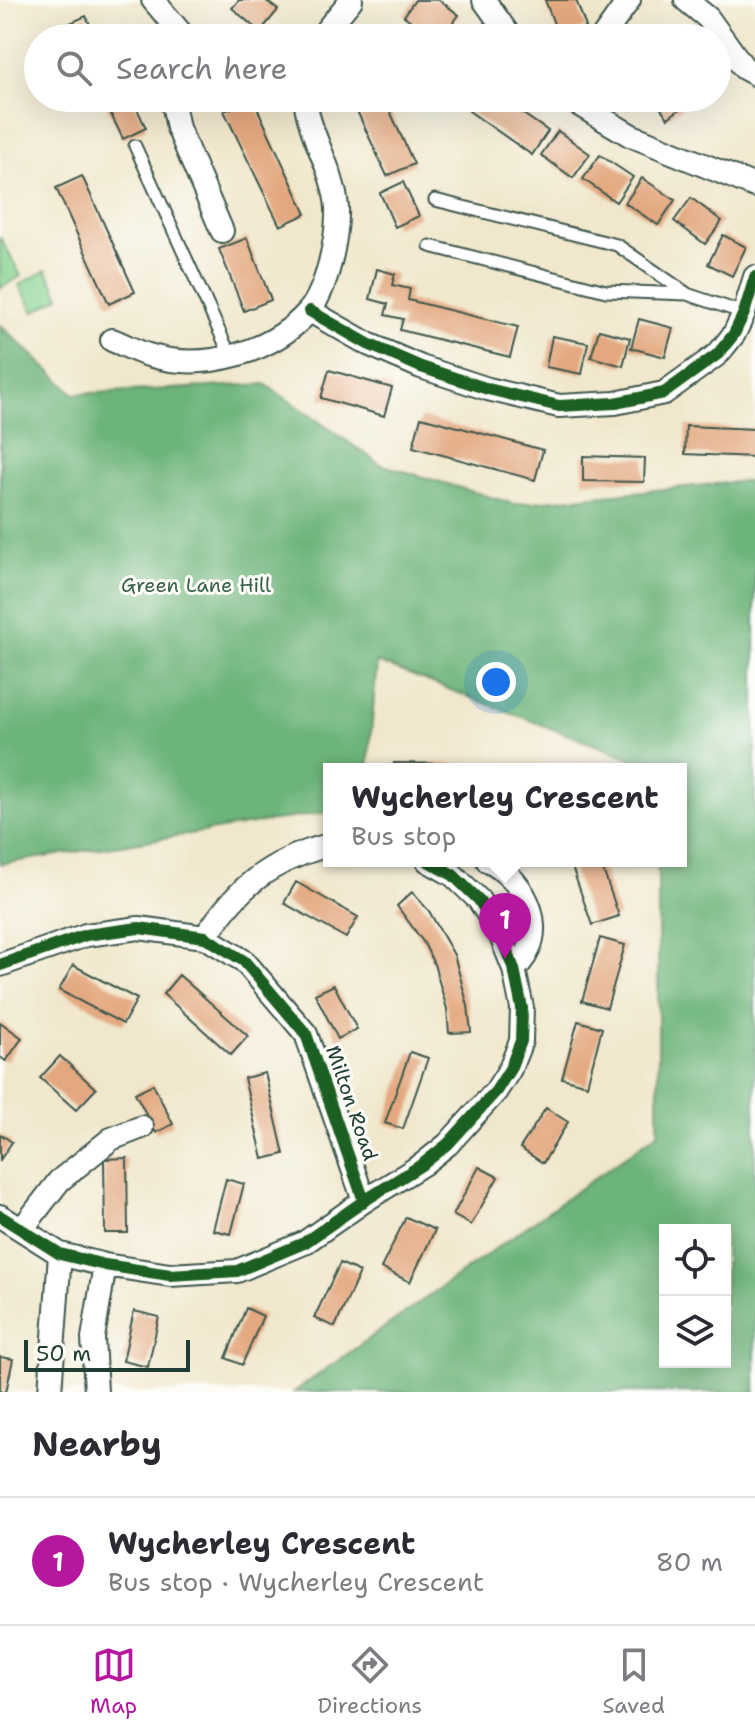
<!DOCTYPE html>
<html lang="en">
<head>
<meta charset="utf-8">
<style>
	:root { --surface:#fff; --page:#f2f2f3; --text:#2b2b33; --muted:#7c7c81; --line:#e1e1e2; --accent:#b5179e }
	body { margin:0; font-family:"Shantell Sans",sans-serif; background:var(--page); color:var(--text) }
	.controls { position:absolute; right:24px; bottom:24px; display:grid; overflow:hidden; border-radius:0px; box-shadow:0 8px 32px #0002 }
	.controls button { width:72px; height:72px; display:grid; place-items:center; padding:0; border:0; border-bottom:2px solid var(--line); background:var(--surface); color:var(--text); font:40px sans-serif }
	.scale { position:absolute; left:24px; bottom:20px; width:166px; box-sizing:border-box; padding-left:8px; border:4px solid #1f3d34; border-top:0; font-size:22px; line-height:28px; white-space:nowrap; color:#1f3d34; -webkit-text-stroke:6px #fdfcf7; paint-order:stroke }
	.you { position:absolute; left:496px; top:682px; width:28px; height:28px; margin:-20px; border:6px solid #fff; border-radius:50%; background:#1a73e8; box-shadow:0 0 0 12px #1a73e833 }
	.badge { display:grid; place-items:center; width:52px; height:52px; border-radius:50%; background:var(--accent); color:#fff; font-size:26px; font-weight:700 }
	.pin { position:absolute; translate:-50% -66px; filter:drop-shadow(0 2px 4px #0008) }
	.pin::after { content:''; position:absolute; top:42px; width:28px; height:24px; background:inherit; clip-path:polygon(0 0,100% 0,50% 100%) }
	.popup { position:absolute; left:323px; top:763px; width:364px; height:104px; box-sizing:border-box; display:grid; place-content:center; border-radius:0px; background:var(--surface); filter:drop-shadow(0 2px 6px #0005); font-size:26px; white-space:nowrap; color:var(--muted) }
	.popup b { font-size:30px; color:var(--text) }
	.popup::after { content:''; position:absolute; left:50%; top:100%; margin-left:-16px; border:16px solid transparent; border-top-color:var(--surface) }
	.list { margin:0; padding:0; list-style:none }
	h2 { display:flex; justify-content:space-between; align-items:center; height:104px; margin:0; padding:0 32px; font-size:34px }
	h2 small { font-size:26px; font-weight:400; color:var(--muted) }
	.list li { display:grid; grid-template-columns:52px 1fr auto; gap:24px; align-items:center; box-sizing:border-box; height:128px; padding:0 32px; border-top:2px solid var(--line) }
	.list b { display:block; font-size:30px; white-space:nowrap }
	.list p { margin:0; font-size:26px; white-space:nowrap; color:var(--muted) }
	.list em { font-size:26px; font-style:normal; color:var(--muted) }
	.icon { flex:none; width:44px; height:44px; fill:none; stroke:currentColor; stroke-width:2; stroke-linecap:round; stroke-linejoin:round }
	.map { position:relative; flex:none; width:755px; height:1392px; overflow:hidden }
	.search { position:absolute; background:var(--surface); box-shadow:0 8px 32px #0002; left:24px; right:24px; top:24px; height:88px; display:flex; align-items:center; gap:20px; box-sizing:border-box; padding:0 28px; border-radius:44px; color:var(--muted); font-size:30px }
	.sheet { height:232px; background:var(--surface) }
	nav { display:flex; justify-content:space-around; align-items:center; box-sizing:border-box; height:112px; border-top:2px solid var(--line); background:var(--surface); font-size:22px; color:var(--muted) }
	nav a { display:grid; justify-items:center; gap:4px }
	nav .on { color:var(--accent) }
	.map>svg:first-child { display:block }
</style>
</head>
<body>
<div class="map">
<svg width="755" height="1392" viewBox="0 0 755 1392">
	<rect width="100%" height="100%" fill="#fdfcf7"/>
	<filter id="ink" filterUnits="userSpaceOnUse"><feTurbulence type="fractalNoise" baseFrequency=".0125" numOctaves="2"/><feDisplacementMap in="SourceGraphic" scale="16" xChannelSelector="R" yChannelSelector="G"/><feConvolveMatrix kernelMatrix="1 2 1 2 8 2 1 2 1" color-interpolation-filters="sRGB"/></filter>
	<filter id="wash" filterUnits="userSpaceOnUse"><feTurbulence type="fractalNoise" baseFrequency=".006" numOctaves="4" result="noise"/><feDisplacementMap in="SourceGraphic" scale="32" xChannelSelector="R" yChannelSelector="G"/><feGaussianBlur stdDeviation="1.8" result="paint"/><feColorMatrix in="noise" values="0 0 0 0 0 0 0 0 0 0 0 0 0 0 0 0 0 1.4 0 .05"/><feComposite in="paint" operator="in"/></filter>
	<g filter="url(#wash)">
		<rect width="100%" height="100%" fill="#f0e7cc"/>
		<path fill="#85d290" stroke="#528862" stroke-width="2" d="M 0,237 L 21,276 L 0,288 Z
			M 46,270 L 60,297 L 34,312 L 19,285 Z"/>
		<path fill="#6cb47a" stroke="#467857" stroke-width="2" fill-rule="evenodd" d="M 0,325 L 74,394 L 265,384 L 380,464 L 514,504 L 755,480 L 755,1392 L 294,1392 L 658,1133 L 658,861 L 681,861 L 681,769 L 658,769 L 377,662 L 368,769 L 329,769 L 329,812 L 0,864 ZM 665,1230 L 725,1230 L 725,1362 L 665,1362 Z"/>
		<g id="blocks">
			<path fill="#e3a87f" d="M 239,0 L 265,0 L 278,10 L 260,32 L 232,8 Z
				M 415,0 L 439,0 L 459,15 L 441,38 L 435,38 L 404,16 Z
				M 545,0 L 576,0 L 586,27 L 559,37 Z
				M 86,16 L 96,38 L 66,38 L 61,27 Z
				M 103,98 L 132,98 L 146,128 L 123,139 Z
				M 351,98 L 384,98 L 414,164 L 387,176 Z
				M 478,98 L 500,98 L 548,131 L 532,155 L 469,111 Z
				M 653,98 L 690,98 L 692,100 L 668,118 Z
				M 253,99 L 306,214 L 280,226 L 224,111 Z
				M 558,131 L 590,154 L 573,178 L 541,155 Z
				M 600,155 L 633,177 L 616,202 L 583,179 Z
				M 82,176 L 135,292 L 109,304 L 56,188 Z
				M 642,178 L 675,200 L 658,225 L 625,203 Z
				M 403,182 L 419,216 L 395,227 L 380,193 Z
				M 691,198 L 722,221 L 705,244 L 674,221 Z
				M 723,235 L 746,247 L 732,276 L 708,264 Z
				M 247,238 L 271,300 L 244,311 L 219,249 Z
				M 377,269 L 395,274 L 392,285 L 410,289 L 408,300 L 518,327 L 510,357 L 400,330 L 403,319 L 385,315 L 388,304 L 370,299 Z
				M 639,319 L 673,328 L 665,357 L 631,348 Z
				M 599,330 L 630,338 L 623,366 L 591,357 Z
				M 552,336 L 588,343 L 582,374 L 546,367 Z
				M 329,370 L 392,388 L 384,416 L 321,398 Z
				M 421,417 L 543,450 L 535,480 L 413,447 Z
				M 686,426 L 755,429 L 755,457 L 685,454 Z
				M 583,456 L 645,458 L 644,482 L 583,481 Z
				M 394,763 L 455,764 L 455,769 L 394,769 Z
				M 580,861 L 600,861 L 619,916 L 592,925 L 571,864 Z
				M 296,882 L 358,917 L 346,938 L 284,903 Z
				M 412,892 L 429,911 L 454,955 L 468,1006 L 471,1032 L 449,1033 L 447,1009 L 434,964 L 424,943 L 397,906 Z
				M 600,938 L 625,945 L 607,1008 L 582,1001 Z
				M 73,965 L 137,999 L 123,1024 L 59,990 Z
				M 179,975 L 248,1036 L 231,1055 L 163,994 Z
				M 334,985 L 357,1029 L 338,1039 L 315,994 Z
				M 578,1021 L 602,1028 L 587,1085 L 562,1078 Z
				M 0,1022 L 22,1038 L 6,1061 L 0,1057 Z
				M 410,1052 L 428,1058 L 403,1129 L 385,1123 Z
				M 60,1056 L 96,1089 L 76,1110 L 40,1078 Z
				M 265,1073 L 284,1154 L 263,1159 L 244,1078 Z
				M 153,1084 L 173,1124 L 156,1133 L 135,1093 Z
				M 546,1108 L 568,1122 L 543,1163 L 520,1148 Z
				M 0,1134 L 12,1142 L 0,1160 Z
				M 127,1158 L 128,1233 L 105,1233 L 104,1159 Z
				M 479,1167 L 498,1177 L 471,1225 L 453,1215 Z
				M 226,1179 L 244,1184 L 231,1234 L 213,1230 Z
				M 406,1217 L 435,1230 L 410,1282 L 381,1268 Z
				M 340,1263 L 360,1272 L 335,1327 L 314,1318 Z
				M 246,1308 L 263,1316 L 242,1365 L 226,1358 Z
				M 134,1311 L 159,1317 L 148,1367 L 123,1361 Z
				M 0,1357 L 13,1359 L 6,1392 L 0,1392 Z"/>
		</g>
	</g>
	<g filter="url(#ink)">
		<use href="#blocks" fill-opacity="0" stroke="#3e564b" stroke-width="2"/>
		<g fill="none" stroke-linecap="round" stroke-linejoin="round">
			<g stroke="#3e564b" stroke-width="15">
				<path id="lane" d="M 135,146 L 231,357
					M 435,200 L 617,245 L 686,293
					M 430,246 L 606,291 L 687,294 L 744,313"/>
			</g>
			<g stroke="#3e564b" stroke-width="26">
				<path id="street" d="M 153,0 L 185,38
					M 484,0 L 511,38
					M 686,0 L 708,18 L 744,68 L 755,74
					M 320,38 L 351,0
					M 602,38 L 629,0
					M 172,98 L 178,128 L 222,231
					M 568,98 L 630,135 L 755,186
					M 310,311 L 368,344 L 421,367 L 488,389 L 559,406 L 615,403 L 664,393 L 718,354 L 734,334 L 744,313 L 755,277
					M 112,340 C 125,345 138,353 152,356 C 205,371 271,353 308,312 C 327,291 338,236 337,208 C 334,169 309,137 305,98
					M 488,861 C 528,881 552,935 514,969
					M 205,937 C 239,886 269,861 329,845
					M 0,965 L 86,935 L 139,928 L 205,937 L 244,961 L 306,1034 L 364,1201
					M 0,1216 L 60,1254 L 105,1265 L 170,1275 L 237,1271 L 304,1243 L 364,1201 L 423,1164 L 448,1144 L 496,1091 L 510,1069 L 521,1041 L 522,1008 L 514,969 L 500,934 L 479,900 L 453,875 L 428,861
					M 22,1229 L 59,1181 L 111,1139 L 142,1127
					M 50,1392 L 60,1254
					M 96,1392 L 93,1338 L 105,1265"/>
			</g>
			<use href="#lane" stroke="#fff" stroke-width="11"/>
			<use href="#street" stroke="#fff" stroke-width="22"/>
			<g stroke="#fdfcf7" stroke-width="17">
				<path id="cycleway" d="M 310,311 L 368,344 L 421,367 L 488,389 L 559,406 L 615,403 L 664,393 L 718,354 L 734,334 L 744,313 L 755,277
					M 0,965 L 86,935 L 139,928 L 205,937 L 244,961 L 306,1034 L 364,1201
					M 0,1216 L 60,1254 L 105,1265 L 170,1275 L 237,1271 L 304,1243 L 364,1201 L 423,1164 L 448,1144 L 496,1091 L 510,1069 L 521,1041 L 522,1008 L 514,969 L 500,934 L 479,900 L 453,875 L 428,861"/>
			</g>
			<use href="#cycleway" stroke="#1b5e20" stroke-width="12"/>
		</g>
	</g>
	<g text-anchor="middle" stroke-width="6" stroke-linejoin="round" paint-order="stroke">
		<g font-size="20" fill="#38624b" stroke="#fdfcf7">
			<text x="196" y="592">Green Lane Hill</text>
		</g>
		<g font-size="20" fill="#1f3d34" stroke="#fdfcf7">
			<text transform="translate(352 1103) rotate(71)" y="7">Milton Road</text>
		</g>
	</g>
</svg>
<div class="controls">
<button><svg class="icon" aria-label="locate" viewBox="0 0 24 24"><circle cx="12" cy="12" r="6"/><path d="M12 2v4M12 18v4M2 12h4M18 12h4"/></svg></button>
<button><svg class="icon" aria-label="layers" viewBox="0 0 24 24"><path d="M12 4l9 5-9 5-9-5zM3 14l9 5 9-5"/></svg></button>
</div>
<div class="scale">50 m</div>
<div class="you"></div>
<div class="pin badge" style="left:505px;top:959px">1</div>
<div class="popup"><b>Wycherley Crescent</b>Bus stop</div>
<div class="search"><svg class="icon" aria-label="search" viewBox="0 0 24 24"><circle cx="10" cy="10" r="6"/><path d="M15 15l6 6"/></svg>Search here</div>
</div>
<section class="sheet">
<h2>Nearby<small></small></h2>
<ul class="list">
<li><span class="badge">1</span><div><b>Wycherley Crescent</b><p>Bus stop · Wycherley Crescent</p></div><em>80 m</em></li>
</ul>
</section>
<nav>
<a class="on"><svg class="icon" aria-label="map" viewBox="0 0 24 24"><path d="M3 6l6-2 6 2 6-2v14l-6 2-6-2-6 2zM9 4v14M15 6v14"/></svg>Map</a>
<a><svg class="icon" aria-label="directions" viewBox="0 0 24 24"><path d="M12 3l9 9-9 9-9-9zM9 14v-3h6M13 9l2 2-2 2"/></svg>Directions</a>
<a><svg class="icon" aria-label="saved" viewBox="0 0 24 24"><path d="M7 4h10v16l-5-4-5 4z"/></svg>Saved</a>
</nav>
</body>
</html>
